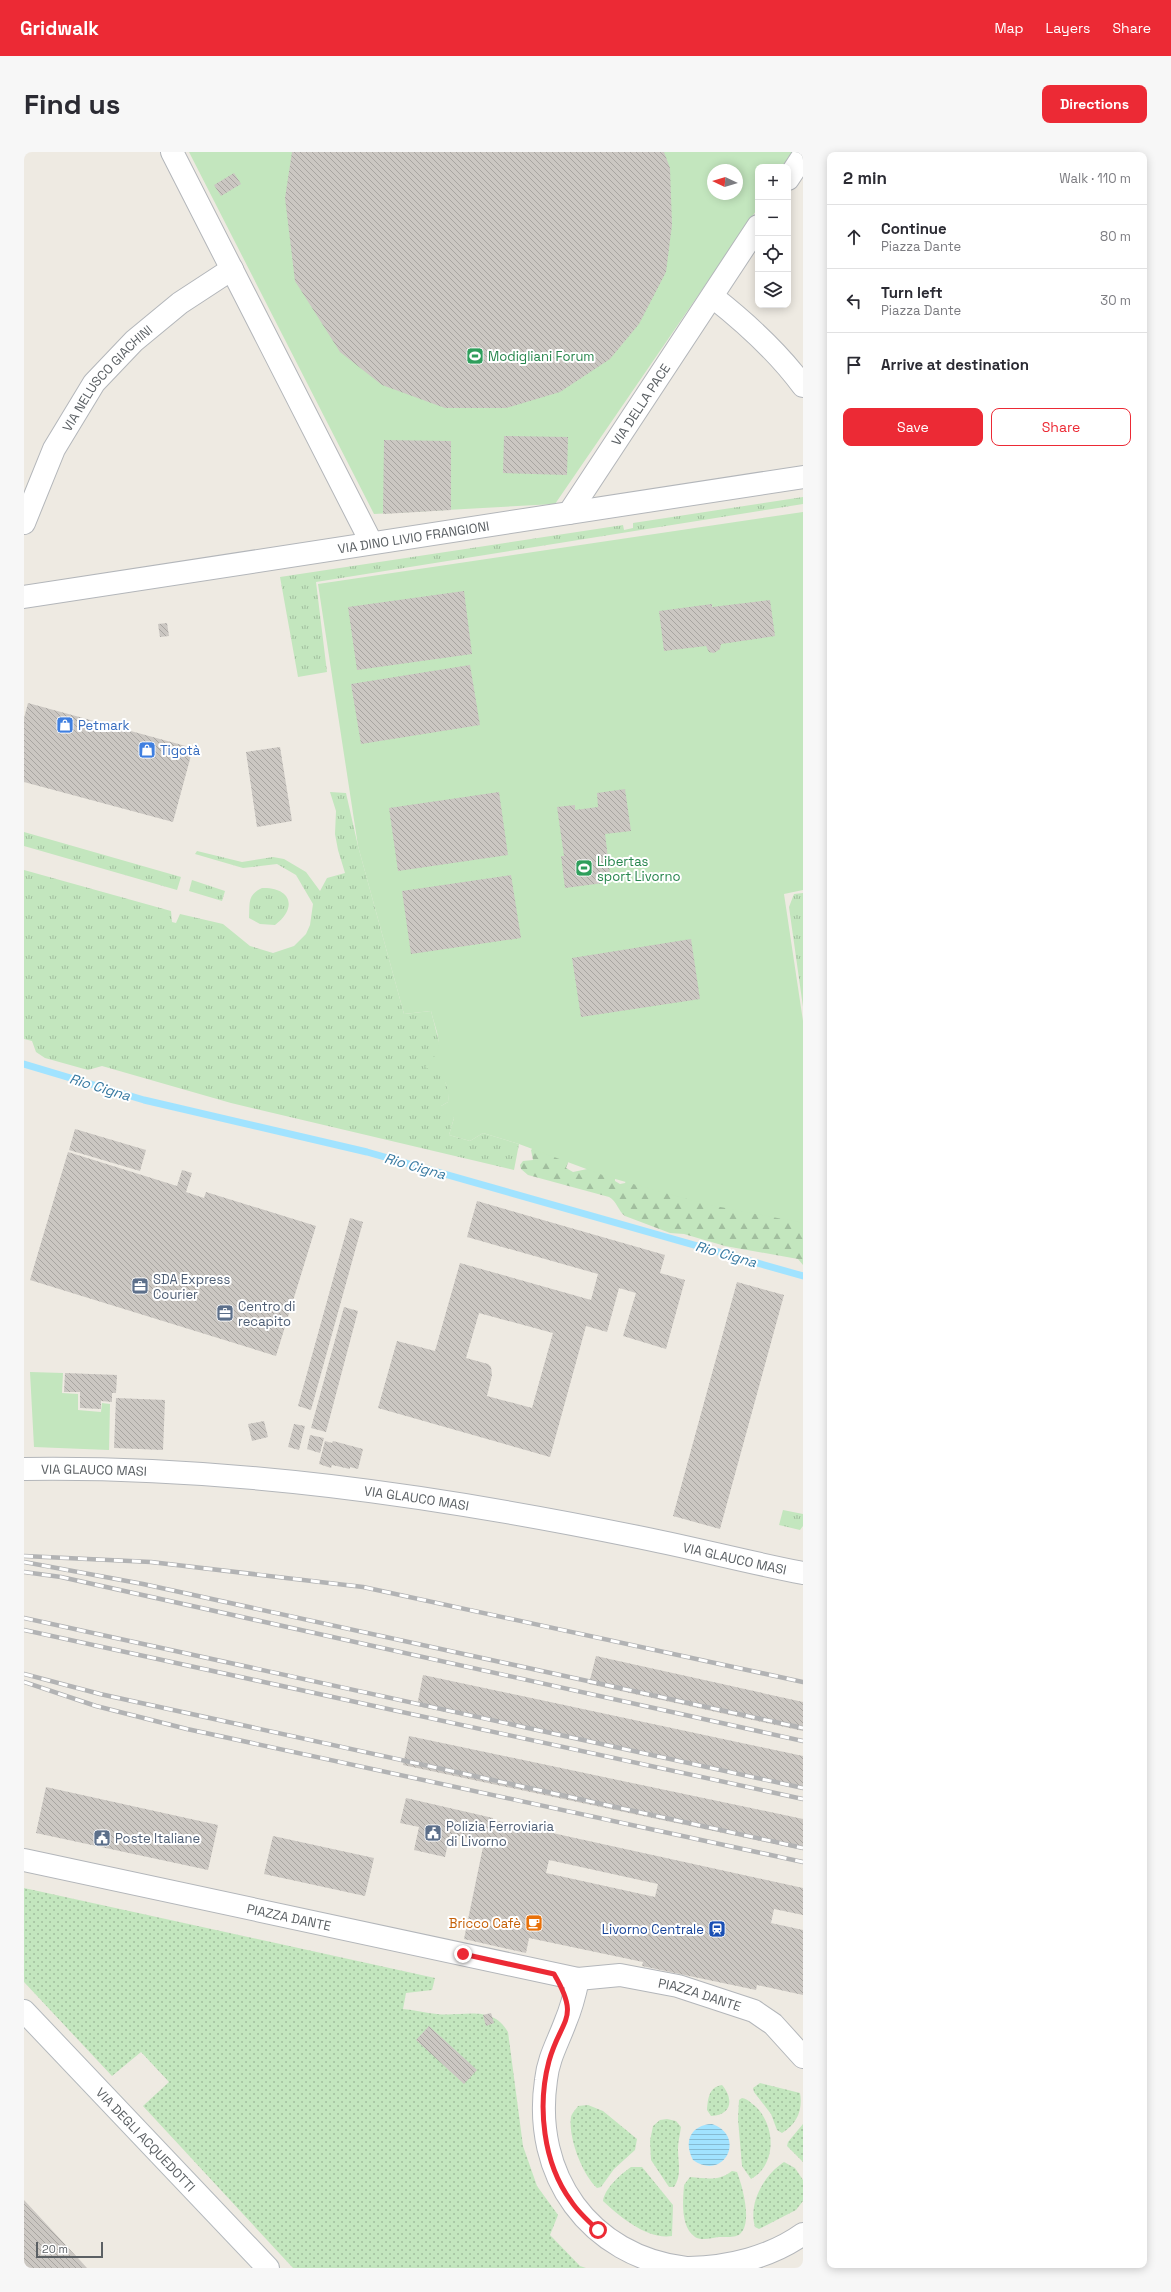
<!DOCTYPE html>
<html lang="en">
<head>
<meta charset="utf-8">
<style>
	:root { --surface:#fff; --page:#f7f7f7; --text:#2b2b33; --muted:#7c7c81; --line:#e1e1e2; --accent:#ec2a35 }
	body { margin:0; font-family:"Space Grotesk",sans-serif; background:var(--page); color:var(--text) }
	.controls { position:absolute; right:12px; top:12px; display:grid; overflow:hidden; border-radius:8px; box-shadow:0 2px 10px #0003 }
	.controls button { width:36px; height:36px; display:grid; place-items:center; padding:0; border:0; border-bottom:1px solid var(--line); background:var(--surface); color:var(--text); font:20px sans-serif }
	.compass { position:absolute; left:683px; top:12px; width:36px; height:36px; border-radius:50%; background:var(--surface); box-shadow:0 2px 10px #0003; rotate:274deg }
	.scale { position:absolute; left:12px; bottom:10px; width:67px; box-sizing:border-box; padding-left:4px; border:2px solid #5b6064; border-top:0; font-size:11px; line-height:14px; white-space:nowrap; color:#5b6064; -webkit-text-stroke:3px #fff; paint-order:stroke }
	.stop { position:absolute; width:12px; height:12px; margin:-9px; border:3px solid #ec2a35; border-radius:50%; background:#fff }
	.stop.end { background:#ec2a35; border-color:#fff; box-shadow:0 1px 4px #0008 }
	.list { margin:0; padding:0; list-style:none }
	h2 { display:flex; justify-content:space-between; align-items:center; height:52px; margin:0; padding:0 16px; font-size:17px }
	h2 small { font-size:13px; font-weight:400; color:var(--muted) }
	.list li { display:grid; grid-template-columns:26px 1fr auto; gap:12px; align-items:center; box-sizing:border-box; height:64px; padding:0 16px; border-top:1px solid var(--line) }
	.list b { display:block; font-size:15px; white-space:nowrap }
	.list p { margin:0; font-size:13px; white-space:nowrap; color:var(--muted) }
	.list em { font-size:13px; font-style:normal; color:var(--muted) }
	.actions { display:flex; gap:8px; padding:12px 16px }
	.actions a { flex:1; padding:9px 0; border:1px solid var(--accent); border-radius:8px; text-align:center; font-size:14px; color:var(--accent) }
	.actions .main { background:var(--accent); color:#fff }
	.icon { flex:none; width:22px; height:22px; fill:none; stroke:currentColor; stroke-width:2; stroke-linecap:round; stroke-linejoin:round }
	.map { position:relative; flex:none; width:779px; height:2116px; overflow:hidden; border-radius:8px }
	header { display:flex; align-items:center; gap:24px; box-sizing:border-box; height:56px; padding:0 20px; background:var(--accent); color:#fff }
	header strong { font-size:19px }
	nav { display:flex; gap:22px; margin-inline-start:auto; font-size:14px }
	.intro { display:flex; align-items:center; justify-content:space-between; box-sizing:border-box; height:96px; padding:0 24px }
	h1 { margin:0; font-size:28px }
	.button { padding:10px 18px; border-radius:8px; background:var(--accent); color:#fff; font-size:14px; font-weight:700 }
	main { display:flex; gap:24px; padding:0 24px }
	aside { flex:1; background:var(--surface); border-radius:8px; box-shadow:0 2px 10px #0003 }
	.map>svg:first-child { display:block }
</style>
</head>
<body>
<header>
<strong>Gridwalk</strong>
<nav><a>Map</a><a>Layers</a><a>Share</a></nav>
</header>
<div class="intro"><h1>Find us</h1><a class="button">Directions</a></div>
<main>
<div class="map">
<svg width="779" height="2116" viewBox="0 0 779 2116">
	<defs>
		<pattern id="grass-tufts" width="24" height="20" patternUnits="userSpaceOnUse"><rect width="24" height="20" fill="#c3e6be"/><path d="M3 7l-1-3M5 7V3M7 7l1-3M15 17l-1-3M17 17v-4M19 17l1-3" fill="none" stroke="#a1be9e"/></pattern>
		<pattern id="forest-firs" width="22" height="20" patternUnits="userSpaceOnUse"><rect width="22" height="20" fill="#c3e6be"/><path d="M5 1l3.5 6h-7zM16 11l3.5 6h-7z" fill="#a1be9e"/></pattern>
		<pattern id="park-dots" width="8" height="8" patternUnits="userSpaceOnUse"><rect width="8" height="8" fill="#c3e6be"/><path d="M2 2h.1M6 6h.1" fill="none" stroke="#a1be9e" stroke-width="1.8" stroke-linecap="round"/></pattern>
		<pattern id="water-rules" width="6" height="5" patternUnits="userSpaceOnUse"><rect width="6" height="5" fill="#a1e3ff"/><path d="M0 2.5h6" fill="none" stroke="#86bbd2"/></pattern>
		<pattern id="building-back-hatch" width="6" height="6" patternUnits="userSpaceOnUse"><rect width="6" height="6" fill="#cbc7c2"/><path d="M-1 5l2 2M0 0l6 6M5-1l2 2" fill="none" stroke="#a8a5a1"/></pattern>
	</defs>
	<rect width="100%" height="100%" fill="#eeeae2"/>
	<path fill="url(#grass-tufts)" d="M 779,345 L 779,352 L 292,430 L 303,520 L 274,525 L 256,425 L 599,373 L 600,378 L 609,376 L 609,371 Z
		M 306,640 L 322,641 L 334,694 L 380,862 L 407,859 L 416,894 L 412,905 L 425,940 L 424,950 L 417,954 L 430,966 L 425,983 L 446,989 L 459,981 L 495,992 L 490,1018 L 207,951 L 78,914 L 64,918 L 21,906 L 12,900 L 8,889 L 0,887 L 0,718 L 147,759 L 148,770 L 152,771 L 156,762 L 199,772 L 226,794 L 249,801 L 270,794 L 282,782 L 286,773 L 289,752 L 272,723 L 253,712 L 219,716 L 171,702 L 173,699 L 218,710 L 249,705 L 260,707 L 282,720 L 296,739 L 303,726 L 321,721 L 314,698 L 311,682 L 312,659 Z
		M 0,680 L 157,725 L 153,738 L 0,694 Z
		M 168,728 L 201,739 L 198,749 L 165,739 Z
		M 238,736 C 267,735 274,756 251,773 L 236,772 L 225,766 C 226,751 223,743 238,736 Z
		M 779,741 L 779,855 L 765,755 L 770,742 Z
		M 759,1358 L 779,1362 L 779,1374 L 776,1378 L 755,1373 Z"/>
	<path fill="url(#forest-firs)" d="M 510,995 L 545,1008 L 542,1016 L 549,1020 L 568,1016 L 591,1020 L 591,1029 L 596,1032 L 601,1031 L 607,1017 L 779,1041 L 779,1113 L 774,1107 L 701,1094 L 660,1082 L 646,1081 L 601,1064 C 594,1059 593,1049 585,1045 L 504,1023 L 497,1017 L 496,1013 L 499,1009 L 509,1008 L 507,998 Z"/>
	<path fill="url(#park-dots)" d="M 0,1736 L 411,1826 L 408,1838 L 382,1841 L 379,1857 C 390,1858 402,1861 413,1862 C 439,1865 468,1852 484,1880 L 499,1994 L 513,2034 L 534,2063 L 526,2083 L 556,2114 L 562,2116 L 269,2116 L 119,1954 L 145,1930 L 117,1900 L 88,1924 L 0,1830 Z
		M 736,1931 L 776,1941 C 779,1958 773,1972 758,1981 L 753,1978 L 747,1962 L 730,1940 L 729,1936 Z
		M 698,1933 C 710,1947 708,1963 687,1964 L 683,1958 C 684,1946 685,1935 698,1933 Z
		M 718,1946 C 724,1947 727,1951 731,1954 C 752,1973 753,2013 727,2027 L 718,2014 L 714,1967 L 715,1948 Z
		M 564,1953 L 579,1959 L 613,1987 L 611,1998 L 590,2017 L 577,2035 L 573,2036 C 558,2022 544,1985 547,1965 C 548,1961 552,1957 554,1954 Z
		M 643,1967 L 652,1969 L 657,1975 C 656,1982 654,1990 654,1997 C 654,2011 658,2023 650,2035 L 645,2035 L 627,2008 L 626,1989 L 629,1974 L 636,1968 Z
		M 779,1972 L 779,2010 L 763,1994 L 764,1990 Z
		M 760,2010 L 771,2016 L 779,2028 L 779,2049 L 772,2058 L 735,2077 L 731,2075 C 724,2051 740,2023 760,2010 Z
		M 607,2015 L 618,2015 L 649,2053 L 648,2084 C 624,2088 596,2065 579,2049 C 581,2036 596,2023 607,2015 Z
		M 708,2019 L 713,2020 C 718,2033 729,2071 716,2082 C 711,2086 701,2085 695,2085 C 688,2086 677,2089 671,2085 C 656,2075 659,2048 660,2033 L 666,2025 C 682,2026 694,2030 708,2019 Z"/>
	<path fill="#c3e6be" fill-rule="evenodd" d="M 165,0 L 773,0 L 762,15 L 734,15 L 734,56 L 531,352 L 350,362 ZM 689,18 L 713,18 L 713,42 L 689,42 Z
		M 779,360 L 779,738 L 760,742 L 779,869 L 779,1071 L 681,1052 L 584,1025 L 495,992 L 459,981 L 446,989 L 425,983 L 430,966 L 415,960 L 417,954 L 424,950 C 426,929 418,924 401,915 C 423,896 413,884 407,859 L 380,862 L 334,694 L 294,432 Z
		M 6,1220 L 39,1221 L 38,1241 L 54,1242 L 54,1258 L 77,1260 L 78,1251 L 86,1252 L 85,1298 L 10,1295 Z"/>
	<path fill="url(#water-rules)" d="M 688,1972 C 723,1984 700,2030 669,2008 C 659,1989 667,1973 688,1972 Z"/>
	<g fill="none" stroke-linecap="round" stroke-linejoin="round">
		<path stroke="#a1e3ff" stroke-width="7" d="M 0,912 L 120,948 L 343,1000 L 779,1124"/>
	</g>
	<path fill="url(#building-back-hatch)" fill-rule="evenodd" d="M 268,0 L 640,0 L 646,16 L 648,73 L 642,120 L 615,172 L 586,207 L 536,240 L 482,256 L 421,256 L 358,233 L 316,200 L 271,129 L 261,46 Z
		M 210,21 L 217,32 L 197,44 L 190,33 Z
		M 480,284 L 544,285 L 543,323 L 479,321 Z
		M 360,288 L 427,289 L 427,358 L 359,362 Z
		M 440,439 L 448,502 L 333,518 L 324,455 Z
		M 746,448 L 751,484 L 697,492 L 696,497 L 690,501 L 685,500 L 682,494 L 640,499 L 635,459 L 688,452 L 688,455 Z
		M 143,471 L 145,484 L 136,485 L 134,472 Z
		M 446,513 L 456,573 L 337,592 L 327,532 Z
		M 4,551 L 169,596 L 149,670 L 0,630 L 0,566 Z
		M 256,595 L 268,669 L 233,675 L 222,600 Z
		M 601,637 L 607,679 L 581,682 L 587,730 L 541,736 L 537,704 L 540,704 L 533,655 L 551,653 L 551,658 L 574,655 L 573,641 Z
		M 475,640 L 484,703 L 374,719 L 365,656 Z
		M 487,723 L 497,786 L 387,802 L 378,739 Z
		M 667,787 L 676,847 L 557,865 L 548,806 Z
		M 51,977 L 122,998 L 116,1019 L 45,998 Z
		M 44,1000 L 153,1034 L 158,1018 L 168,1021 L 162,1040 L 180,1046 L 182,1040 L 292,1074 L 252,1204 L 6,1128 Z
		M 453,1049 L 641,1103 L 636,1121 L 661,1128 L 642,1197 L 599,1184 L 612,1141 L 595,1136 L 583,1180 L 562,1174 L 526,1305 L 354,1256 L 373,1189 L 411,1199 L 436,1111 L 567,1148 L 574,1122 L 443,1085 ZM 455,1161 L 529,1181 L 508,1256 L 463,1244 L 468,1223 L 467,1215 L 464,1212 L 442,1206 Z
		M 326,1066 L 339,1070 L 287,1258 L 274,1254 Z
		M 713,1130 L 760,1143 L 696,1377 L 649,1364 Z
		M 320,1155 L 334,1159 L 302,1280 L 287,1276 Z
		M 41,1221 L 93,1223 L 92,1241 L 88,1241 L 88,1250 L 77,1249 L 77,1257 L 56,1256 L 56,1240 L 40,1240 Z
		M 92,1246 L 141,1248 L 139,1298 L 90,1296 Z
		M 240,1269 L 244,1285 L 228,1289 L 224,1272 Z
		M 270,1272 L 281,1274 L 275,1298 L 264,1295 Z
		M 286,1283 L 300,1286 L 296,1301 L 283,1297 Z
		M 301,1289 L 308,1291 L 309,1289 L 339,1297 L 334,1317 L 326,1315 L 326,1317 L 308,1313 L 307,1316 L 295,1312 Z
		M 572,1504 L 779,1550 L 779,1579 L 565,1532 Z
		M 399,1523 L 779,1604 L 779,1635 L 393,1554 Z
		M 385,1584 L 779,1667 L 779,1698 L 379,1613 Z
		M 22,1635 L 194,1673 L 184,1718 L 12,1681 Z
		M 382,1646 L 469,1666 L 469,1668 L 779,1736 L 779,1763 L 750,1757 L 747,1771 L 779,1778 L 779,1843 L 733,1833 L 732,1838 L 618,1814 L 619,1810 L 505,1786 L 502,1801 L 440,1787 L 460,1690 L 426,1682 L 421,1705 L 390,1698 L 395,1675 L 376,1671 ZM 525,1708 L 634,1732 L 631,1745 L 522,1721 Z
		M 249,1684 L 350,1706 L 341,1744 L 240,1722 Z
		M 467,1861 L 470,1871 L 462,1874 L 459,1863 Z
		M 405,1874 L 453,1918 L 440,1932 L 392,1888 Z
		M 0,2048 L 63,2116 L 0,2116 Z"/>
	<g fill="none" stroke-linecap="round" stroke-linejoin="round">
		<g stroke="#b3b6ba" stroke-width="24">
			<g id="street">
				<path d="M 148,0 L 347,390"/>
				<path d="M 764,27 L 779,4"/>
				<path d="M 689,145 C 722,171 754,200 779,234"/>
				<path id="s1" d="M 545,361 L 734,74"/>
				<path id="s2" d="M 0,371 L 30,297 L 70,231 L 110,189 L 156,151 L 208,117"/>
				<path id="s3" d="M 0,445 L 779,325"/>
				<path id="s4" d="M 0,1317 C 205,1314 408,1343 609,1384 C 666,1395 722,1410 779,1421"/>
				<path id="s5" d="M 0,1708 L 554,1827 L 596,1823 L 654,1834 L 730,1859 L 749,1872 L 779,1905"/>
				<path d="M 554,1827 C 551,1842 547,1857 541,1871 C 534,1890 524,1907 522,1928 C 508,2023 565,2104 662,2116"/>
				<path d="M 665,2116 C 705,2115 747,2105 779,2082"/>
			</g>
		</g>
		<g stroke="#b4b9bd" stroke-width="24">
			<g id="secondary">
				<path id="s6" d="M 0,1859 L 244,2116"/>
			</g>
		</g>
		<use href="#street" stroke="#fff" stroke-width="22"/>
		<use href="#secondary" stroke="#fff" stroke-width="22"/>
		<g stroke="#b2b3b4" stroke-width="4.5">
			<path id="rail" d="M 0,1404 L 127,1410 L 339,1435 L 779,1530
				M 0,1410 L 119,1432 L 779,1576
				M 0,1420 L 37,1425 L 779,1589
				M 0,1466 L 779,1636
				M 0,1478 L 779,1647
				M 0,1522 L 76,1542 L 779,1696
				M 0,1530 L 72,1554 L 163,1577 L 779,1710"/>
		</g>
		<use href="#rail" stroke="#fff" stroke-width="3" stroke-dasharray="9" stroke-linecap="butt"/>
	</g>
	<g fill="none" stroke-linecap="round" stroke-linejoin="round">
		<path stroke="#ec2a35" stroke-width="5" d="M 439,1802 L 530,1822 C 557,1868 537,1866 525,1909 C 513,1954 519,2011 547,2049 C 554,2060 564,2069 574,2078"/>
	</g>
	<defs>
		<g id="stadium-square" transform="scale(0.9)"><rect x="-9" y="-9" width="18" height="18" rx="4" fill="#2e9e5b" stroke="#fff"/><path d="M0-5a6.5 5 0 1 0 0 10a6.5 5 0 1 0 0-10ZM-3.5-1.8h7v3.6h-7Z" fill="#fff"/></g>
		<g id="shop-square" transform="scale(0.9)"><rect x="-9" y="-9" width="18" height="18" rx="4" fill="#3f7fe0" stroke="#fff"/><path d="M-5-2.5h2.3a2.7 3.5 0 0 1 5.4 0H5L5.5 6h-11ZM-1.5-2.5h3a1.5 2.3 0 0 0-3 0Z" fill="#fff"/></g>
		<g id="office-square" transform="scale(0.9)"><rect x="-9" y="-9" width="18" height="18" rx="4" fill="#5c6f8a" stroke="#fff"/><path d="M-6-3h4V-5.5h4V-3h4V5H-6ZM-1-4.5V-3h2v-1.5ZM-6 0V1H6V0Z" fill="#fff"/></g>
		<g id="civic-square" transform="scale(0.9)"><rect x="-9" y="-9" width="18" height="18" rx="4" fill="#5c6f8a" stroke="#fff"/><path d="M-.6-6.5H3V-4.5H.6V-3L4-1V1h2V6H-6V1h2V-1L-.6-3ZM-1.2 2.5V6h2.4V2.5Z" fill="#fff"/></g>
		<g id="cafe-square" transform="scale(0.9)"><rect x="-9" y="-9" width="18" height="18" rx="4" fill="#e8710a" stroke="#fff"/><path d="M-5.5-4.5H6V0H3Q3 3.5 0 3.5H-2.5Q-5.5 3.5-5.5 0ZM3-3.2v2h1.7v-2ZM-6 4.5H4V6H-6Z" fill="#fff"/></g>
		<g id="station-square" transform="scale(0.9)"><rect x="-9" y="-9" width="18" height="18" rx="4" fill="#1a4fb4" stroke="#fff"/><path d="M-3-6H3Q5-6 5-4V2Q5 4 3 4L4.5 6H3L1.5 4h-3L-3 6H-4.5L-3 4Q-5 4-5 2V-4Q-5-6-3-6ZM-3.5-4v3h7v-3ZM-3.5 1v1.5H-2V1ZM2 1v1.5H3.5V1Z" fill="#fff"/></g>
	</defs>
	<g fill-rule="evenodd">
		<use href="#stadium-square" x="451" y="204"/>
		<use href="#shop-square" x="41" y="573"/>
		<use href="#shop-square" x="123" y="598"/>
		<use href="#stadium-square" x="560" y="716"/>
		<use href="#office-square" x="116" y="1134"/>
		<use href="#office-square" x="201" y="1161"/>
		<use href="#civic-square" x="409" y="1681"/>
		<use href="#civic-square" x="78" y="1686"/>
		<use href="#cafe-square" x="510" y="1771"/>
		<use href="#station-square" x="693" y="1777"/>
	</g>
	<g text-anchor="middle" stroke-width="4" stroke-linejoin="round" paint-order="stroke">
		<g font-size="13" fill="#27864d" stroke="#fff" text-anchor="start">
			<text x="464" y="209">Modigliani Forum</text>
			<text x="573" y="714">Libertas<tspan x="573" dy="15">sport Livorno</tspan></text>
		</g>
		<g font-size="13" fill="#5b6064" stroke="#fff">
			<text dy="5" stroke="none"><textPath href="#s2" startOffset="169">VIA NELUSCO GIACHINI</textPath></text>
			<text dy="5" stroke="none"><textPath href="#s1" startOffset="130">VIA DELLA PACE</textPath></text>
			<text dy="5" stroke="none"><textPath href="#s3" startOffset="394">VIA DINO LIVIO FRANGIONI</textPath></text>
			<text dy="5" stroke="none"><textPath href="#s4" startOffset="70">VIA GLAUCO MASI</textPath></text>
			<text dy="5" stroke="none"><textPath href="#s4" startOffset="394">VIA GLAUCO MASI</textPath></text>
			<text dy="5" stroke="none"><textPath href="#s4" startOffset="718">VIA GLAUCO MASI</textPath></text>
			<text dy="5" stroke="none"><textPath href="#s5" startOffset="271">PIAZZA DANTE</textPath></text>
			<text dy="5" stroke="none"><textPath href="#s5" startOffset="691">PIAZZA DANTE</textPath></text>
			<text dy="5" stroke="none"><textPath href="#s6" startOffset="177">VIA DEGLI ACQUEDOTTI</textPath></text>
		</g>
		<g font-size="13" fill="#366cbe" stroke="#fff" text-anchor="start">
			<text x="54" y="578">Petmark</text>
			<text x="136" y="603">Tigotà</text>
		</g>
		<g font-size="13" fill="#4e5e75" stroke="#fff" text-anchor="start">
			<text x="129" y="1132">SDA Express<tspan x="129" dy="15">Courier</tspan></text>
			<text x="214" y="1159">Centro di<tspan x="214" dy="15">recapito</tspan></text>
			<text x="422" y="1679">Polizia Ferroviaria<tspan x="422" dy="15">di Livorno</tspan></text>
			<text x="91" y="1691">Poste Italiane</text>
		</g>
		<g font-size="13" fill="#c56008" stroke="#fff" text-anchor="end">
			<text x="497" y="1776">Bricco Cafè</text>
		</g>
		<g font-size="13" fill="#164399" stroke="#fff" text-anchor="end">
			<text x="680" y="1782">Livorno Centrale</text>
		</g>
		<g font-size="14" font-style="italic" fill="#3779a1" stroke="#fff">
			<text transform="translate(76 935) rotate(17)" y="5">Rio Cigna</text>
			<text transform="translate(391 1014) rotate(16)" y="5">Rio Cigna</text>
			<text transform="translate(702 1102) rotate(16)" y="5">Rio Cigna</text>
		</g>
	</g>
</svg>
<div class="controls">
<button>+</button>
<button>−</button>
<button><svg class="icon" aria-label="locate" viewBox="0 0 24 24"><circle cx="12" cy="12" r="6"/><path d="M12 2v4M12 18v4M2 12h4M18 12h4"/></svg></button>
<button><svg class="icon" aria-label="layers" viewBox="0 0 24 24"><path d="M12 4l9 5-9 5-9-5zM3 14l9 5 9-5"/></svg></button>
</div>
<svg class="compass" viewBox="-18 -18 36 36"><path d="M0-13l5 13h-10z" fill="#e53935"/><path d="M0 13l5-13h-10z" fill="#7c7c81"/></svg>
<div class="scale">20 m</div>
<div class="stop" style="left:574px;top:2078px"></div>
<div class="stop end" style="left:439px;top:1802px"></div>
</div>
<aside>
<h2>2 min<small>Walk · 110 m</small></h2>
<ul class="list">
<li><svg class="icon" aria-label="ahead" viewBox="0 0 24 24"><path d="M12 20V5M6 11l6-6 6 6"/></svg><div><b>Continue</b><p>Piazza Dante</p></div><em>80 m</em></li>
<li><svg class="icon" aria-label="left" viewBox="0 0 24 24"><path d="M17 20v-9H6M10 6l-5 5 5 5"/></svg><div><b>Turn left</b><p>Piazza Dante</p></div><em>30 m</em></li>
<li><svg class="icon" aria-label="arrive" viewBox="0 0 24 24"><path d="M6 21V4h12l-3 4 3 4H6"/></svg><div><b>Arrive at destination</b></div></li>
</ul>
<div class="actions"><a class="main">Save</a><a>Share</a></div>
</aside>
</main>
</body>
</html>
